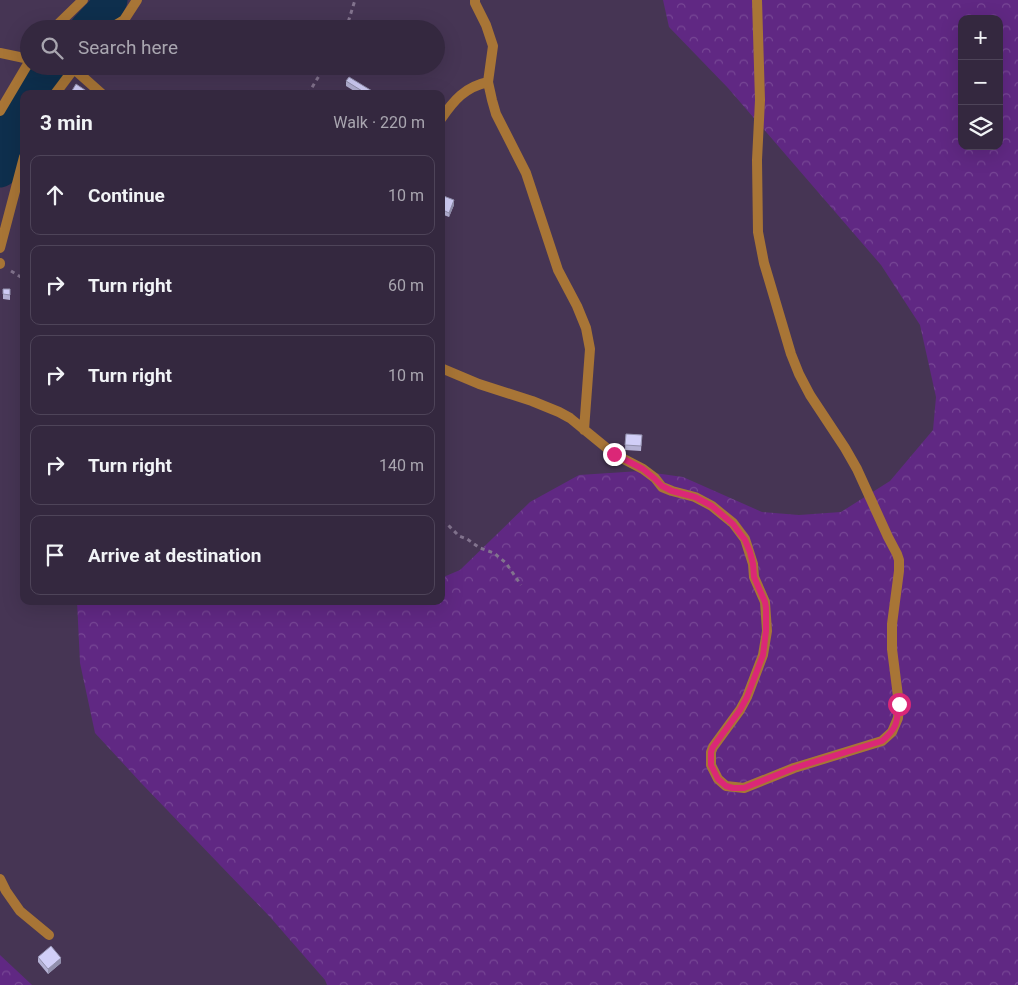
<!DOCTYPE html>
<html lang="en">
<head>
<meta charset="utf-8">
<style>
	:root { --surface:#34283f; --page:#3f344a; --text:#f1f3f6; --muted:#a9a6b0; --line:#4e4459 }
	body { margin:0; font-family:Roboto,sans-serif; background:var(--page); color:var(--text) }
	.controls { position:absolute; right:15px; top:15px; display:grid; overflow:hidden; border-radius:10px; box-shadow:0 5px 20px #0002 }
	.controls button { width:45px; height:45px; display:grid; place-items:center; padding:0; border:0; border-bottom:1px solid var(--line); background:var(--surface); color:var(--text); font:25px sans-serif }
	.stop { position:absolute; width:15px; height:15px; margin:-11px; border:4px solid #db2777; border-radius:50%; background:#fff }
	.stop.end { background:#db2777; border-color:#fff; box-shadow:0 1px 5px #0008 }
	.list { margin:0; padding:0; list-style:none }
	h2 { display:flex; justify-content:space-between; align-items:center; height:65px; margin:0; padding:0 20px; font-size:21px }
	h2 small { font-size:16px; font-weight:400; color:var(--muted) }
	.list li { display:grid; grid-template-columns:32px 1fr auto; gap:15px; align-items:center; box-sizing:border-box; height:80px; margin:0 10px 10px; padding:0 10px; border:1px solid var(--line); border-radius:10px }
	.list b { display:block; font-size:19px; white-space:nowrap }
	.list em { font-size:16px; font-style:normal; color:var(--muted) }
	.icon { flex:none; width:28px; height:28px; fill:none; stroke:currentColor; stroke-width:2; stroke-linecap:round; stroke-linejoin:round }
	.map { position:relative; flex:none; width:1018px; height:985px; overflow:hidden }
	.search { position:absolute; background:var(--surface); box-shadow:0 5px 20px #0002; left:20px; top:20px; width:425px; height:55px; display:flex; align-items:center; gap:12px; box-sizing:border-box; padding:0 18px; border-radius:28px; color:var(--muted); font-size:19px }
	.panel { position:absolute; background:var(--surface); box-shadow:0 5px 20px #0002; left:20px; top:90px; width:425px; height:515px; border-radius:10px }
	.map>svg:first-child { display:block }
</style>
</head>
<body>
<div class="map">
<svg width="1018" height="985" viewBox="0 0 1018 985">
	<defs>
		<pattern id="forest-crowns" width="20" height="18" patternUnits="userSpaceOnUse" patternTransform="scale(1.25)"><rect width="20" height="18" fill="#602883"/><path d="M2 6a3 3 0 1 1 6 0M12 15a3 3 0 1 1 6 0" fill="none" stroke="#774795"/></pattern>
	</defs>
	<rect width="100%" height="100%" fill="#463554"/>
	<path fill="url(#forest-crowns)" fill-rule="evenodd" d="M 663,0 L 1018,0 L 1018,985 L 327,985 L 325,980 L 270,917 L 143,785 L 95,733 L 80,663 L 77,601 L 441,601 L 441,578 L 460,570 L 530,502 L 579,475 L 640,471 L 683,477 L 762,512 L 799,515 L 841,512 L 890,481 L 933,430 L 936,397 L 920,325 L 881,265 L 728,88 L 669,27 ZM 962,19 L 999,19 L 999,146 L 962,146 Z
		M 0,955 L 31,984 L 32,985 L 0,985 Z"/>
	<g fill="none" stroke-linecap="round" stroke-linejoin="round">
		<path stroke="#0e2f4d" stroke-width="35" d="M 87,29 L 105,10 L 110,0
			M 31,94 L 43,75 L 51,66
			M 0,170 L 11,123 L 24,105"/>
		<path stroke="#82738e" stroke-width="3" stroke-dasharray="4 4" stroke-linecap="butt" d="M 346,29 L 355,0
			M 308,94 L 325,66
			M 11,271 L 24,279
			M 441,523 L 448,525 L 459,536 L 467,539 L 480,548 L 494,553 L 506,563 L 521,585"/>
		<path stroke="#a87536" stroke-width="10" d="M 475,0 L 475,3 L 486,25 L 493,46 L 488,82 L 492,100 L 496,114 L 526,173 L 558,270 L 577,306 L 586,328 L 590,349 L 584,430
			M 53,29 L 83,0
			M 109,29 L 124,20 L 137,0
			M 0,53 L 29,59
			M 61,66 L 74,69 L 102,94
			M 55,94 L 76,66
			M 0,111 L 29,62
			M 441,119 C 454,100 465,87 488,82
			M 0,248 L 24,157
			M 0,263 L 0,264
			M 441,368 L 479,384 L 532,401 L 559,412 L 570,418 L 614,454 L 643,469 L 655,478 L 662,487 L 672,491 L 695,497 L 712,506 L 733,523 L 745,539 L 753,564 L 754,577 L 765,602 L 767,631 L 763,655 L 747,697 L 740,710 L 713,747 L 711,752 L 711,765 L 718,779 L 726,786 L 744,788 L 794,768 L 882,741 L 892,732 L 898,718 L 899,704 L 892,649 L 892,624 L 899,571 L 899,560 L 897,554 L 888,537 L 857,469 L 845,448 L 810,395 L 799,374 L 791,354 L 764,263 L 758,232 L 757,160 L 760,100 L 757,0
			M 0,879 L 6,891 L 20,911 L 49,935"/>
	</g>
	<path fill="#b4b1d4" d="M 346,81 L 377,94 L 359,94 L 346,86 Z
		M 441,195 L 454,205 L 449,217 L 441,214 Z
		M 3,289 L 10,289 L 10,300 L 3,299 Z
		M 626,434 L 642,435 L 641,451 L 625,450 Z
		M 38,957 L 61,963 L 48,974 L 38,962 Z"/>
	<path fill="#9290ad" d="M 454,200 L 454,205 L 449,217 L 449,213 Z
		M 61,958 L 61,963 L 48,974 L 48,969 Z"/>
	<path fill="#d1cef7" stroke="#9290ad" d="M 349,77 L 377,94 L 367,94 L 346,81 Z
		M 76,84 L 91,94 L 70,94 Z
		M 441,195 L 454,200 L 449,213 L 441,209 Z
		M 3,289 L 10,289 L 10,295 L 3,294 Z
		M 626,434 L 642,435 L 641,446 L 625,445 Z
		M 51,946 L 61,958 L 48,969 L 38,957 Z"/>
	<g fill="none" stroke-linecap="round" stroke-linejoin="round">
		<path stroke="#db2777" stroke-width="6" d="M 614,454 L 643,469 L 654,478 L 662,486 L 672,491 L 695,497 L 712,506 L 733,524 L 745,540 L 750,552 L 753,564 L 754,577 L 765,602 L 766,608 L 766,631 L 763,655 L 747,697 L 740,710 L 713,747 L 711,752 L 711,765 L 718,779 L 726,786 L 733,788 L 744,788 L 794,768 L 882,741 C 897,728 897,723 899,704"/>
	</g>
</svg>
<div class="controls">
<button>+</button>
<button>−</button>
<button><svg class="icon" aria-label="layers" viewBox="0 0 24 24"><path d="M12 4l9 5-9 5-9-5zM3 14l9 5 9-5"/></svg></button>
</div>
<div class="stop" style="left:899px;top:704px"></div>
<div class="stop end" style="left:614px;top:454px"></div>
<div class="search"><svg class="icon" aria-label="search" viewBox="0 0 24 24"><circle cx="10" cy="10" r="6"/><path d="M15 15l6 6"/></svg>Search here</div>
<section class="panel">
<h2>3 min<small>Walk · 220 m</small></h2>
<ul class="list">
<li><svg class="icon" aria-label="ahead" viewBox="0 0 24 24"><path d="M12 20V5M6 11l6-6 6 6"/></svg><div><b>Continue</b></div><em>10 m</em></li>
<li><svg class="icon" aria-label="right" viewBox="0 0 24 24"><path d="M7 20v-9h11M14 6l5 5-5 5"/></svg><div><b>Turn right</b></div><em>60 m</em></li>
<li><svg class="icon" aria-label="right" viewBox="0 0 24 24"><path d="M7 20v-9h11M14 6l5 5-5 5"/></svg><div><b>Turn right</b></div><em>10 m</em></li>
<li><svg class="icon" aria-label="right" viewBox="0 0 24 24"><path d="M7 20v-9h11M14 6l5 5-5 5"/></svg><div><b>Turn right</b></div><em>140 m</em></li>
<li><svg class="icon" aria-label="arrive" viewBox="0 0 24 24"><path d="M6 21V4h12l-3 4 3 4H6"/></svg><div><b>Arrive at destination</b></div></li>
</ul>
</section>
</div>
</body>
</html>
